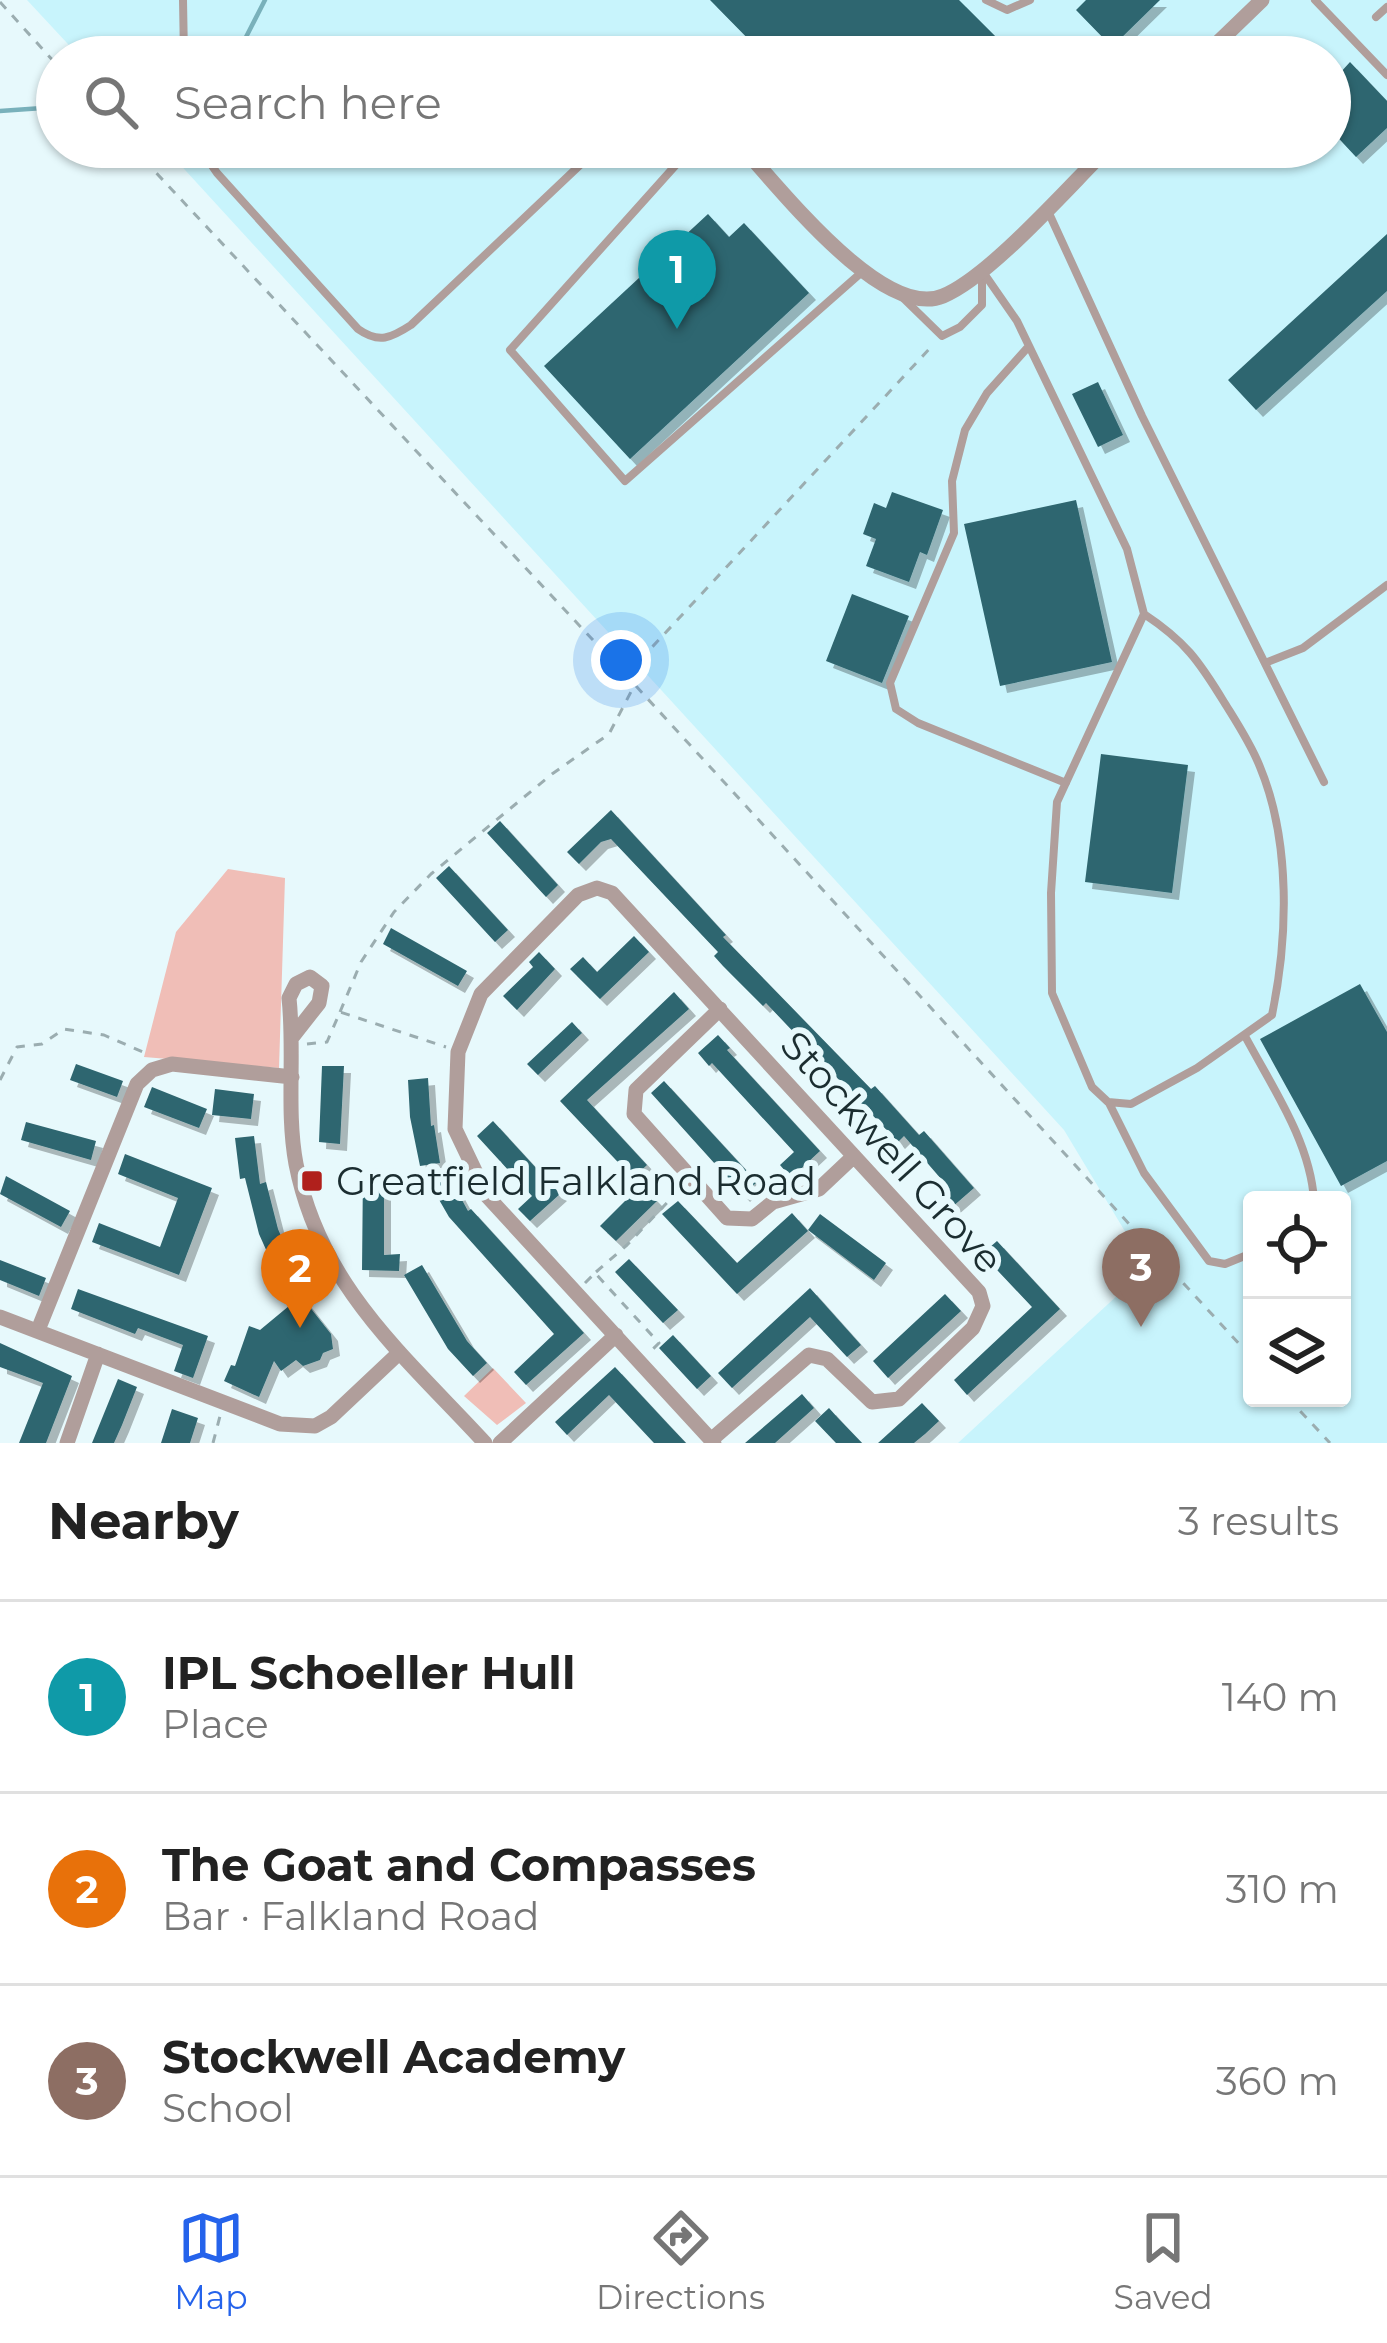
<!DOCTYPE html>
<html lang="en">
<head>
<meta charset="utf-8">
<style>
	:root { --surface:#fff; --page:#f2f2f2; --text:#222; --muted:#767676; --line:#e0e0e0; --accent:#2563eb }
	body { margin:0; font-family:Montserrat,sans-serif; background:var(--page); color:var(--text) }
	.controls { position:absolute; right:36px; bottom:36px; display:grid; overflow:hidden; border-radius:12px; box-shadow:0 3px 9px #0004 }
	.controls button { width:108px; height:108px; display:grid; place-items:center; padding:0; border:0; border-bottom:3px solid var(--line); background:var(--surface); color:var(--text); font:60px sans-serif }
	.you { position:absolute; left:621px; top:660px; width:42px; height:42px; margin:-30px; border:9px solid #fff; border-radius:50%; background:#1a73e8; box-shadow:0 0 0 18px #1a73e833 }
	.badge { display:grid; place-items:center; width:78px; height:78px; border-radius:50%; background:var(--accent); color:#fff; font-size:39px; font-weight:700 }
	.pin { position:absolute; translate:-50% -99px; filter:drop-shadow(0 3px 6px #0008) }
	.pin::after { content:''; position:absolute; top:63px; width:42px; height:36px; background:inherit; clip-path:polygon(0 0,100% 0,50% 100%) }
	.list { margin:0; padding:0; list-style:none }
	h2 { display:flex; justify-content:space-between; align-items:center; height:156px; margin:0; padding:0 48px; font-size:51px }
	h2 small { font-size:39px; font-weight:400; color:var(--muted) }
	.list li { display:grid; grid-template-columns:78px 1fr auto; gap:36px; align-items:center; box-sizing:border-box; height:192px; padding:0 48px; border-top:3px solid var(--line) }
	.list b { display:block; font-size:45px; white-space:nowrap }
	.list p { margin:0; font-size:39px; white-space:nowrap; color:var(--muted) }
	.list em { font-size:39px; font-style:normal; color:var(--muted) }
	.icon { flex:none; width:66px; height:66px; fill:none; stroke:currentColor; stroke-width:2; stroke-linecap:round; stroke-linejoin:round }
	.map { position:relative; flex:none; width:1387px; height:1443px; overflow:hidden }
	.search { position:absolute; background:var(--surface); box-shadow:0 3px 9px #0004; left:36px; right:36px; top:36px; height:132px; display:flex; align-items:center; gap:30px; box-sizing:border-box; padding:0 42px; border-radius:66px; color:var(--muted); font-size:45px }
	.sheet { height:732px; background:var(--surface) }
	nav { display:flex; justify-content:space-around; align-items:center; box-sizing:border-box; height:168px; border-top:3px solid var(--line); background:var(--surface); font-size:33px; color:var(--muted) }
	nav a { display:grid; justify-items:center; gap:6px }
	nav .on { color:var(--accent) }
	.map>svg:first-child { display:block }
</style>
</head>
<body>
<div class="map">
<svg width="1387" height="1443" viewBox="0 0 1387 1443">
	<defs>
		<filter id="shadow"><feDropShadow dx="7" dy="7" stdDeviation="0" flood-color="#0004"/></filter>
	</defs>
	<rect width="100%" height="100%" fill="#e7f9fc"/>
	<path fill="#c8f4fc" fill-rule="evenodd" d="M 27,0 L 1387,0 L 1387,1443 L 958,1443 L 1147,1268 L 1064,1130 L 164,147 L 1330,147 L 1330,57 L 80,57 ZM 1252,1200 L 1342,1200 L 1342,1398 L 1252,1398 Z"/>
	<path fill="#f0beb7" d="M 228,869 L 285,878 L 279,1068 L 144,1057 L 176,932 Z
		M 493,1368 L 526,1403 L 497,1425 L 464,1396 Z"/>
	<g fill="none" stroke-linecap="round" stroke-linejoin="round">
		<path stroke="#79b1bb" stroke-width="4.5" d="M 230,57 L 245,39 L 265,0
			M 0,111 L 57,107"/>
	</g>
	<path fill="#2f666f" filter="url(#shadow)" d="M 710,0 L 959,0 L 1016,57 L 766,57 Z
		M 1086,0 L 1160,0 L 1112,47 L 1076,10 Z
		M 1350,62 L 1387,101 L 1387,128 L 1356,157 L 1330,129 L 1330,63 L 1340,73 Z
		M 708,214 L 729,237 L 744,223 L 809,293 L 630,459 L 544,366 Z
		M 1387,234 L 1387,291 L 1256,410 L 1228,380 Z
		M 1098,382 L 1123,435 L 1098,447 L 1072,394 Z
		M 892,492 L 943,510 L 927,555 L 920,552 L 909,582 L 866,566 L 876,539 L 863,534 L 874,503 L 886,508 Z
		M 1076,500 L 1112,662 L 1000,686 L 964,524 Z
		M 852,594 L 909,616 L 882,683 L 826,661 Z
		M 1101,754 L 1188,765 L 1172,893 L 1085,882 Z
		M 611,810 L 726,935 L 723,937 L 871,1089 L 875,1086 L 919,1135 L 924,1131 L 974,1188 L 943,1215 L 931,1202 L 948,1187 L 904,1136 L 898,1142 L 766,1003 L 763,1006 L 723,966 L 714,956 L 718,952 L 611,839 L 601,842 L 579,864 L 567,852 Z
		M 500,821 L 558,885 L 546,897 L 487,833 Z
		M 449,866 L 508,930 L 495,942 L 436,878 Z
		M 391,928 L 467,971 L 458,986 L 383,944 Z
		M 634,936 L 649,952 L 600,999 L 570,969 L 583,957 L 597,972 Z
		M 539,952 L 555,969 L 517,1010 L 503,996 L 533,967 L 529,962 Z
		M 1360,984 L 1387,1032 L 1387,1161 L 1341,1186 L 1260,1039 Z
		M 674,992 L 689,1009 L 587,1100 L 647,1165 L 633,1178 L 560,1101 Z
		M 572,1022 L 582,1033 L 538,1075 L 527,1064 Z
		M 718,1035 L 730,1048 L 727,1050 L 820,1151 L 791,1178 L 780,1165 L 794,1152 L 712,1063 L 709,1066 L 698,1053 Z
		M 76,1064 L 123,1081 L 117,1097 L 70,1080 Z
		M 322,1066 L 344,1066 L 340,1144 L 319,1142 Z
		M 428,1078 L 431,1126 L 434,1125 L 440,1163 L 420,1166 L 410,1117 L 408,1080 Z
		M 664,1081 L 757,1182 L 743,1195 L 651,1093 Z
		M 152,1087 L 207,1109 L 199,1128 L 144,1107 Z
		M 215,1089 L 254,1094 L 251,1119 L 212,1115 Z
		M 493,1121 L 560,1194 L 530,1221 L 518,1209 L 532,1196 L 477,1136 Z
		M 26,1122 L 96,1141 L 91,1160 L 21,1140 Z
		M 254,1136 L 260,1184 L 266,1182 L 278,1229 L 293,1264 L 276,1272 L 259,1234 L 245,1178 L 240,1179 L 235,1138 Z
		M 125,1154 L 212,1188 L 179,1275 L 92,1242 L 99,1223 L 160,1247 L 178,1198 L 118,1174 Z
		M 363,1171 L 384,1171 L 384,1255 L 400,1254 L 399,1271 L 362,1270 Z
		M 6,1176 L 70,1211 L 61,1227 L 0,1194 Z
		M 444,1176 L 449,1176 L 468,1211 L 471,1209 L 584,1333 L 526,1385 L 514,1372 L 554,1334 L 449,1217 L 430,1184 Z
		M 641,1185 L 657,1201 L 616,1241 L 600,1226 Z
		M 678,1201 L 737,1263 L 792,1213 L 808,1231 L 737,1294 L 662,1214 Z
		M 820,1214 L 886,1263 L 874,1280 L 808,1230 Z
		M 997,1241 L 1060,1309 L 967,1395 L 954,1380 L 1032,1307 L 982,1254 Z
		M 629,1259 L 678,1310 L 663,1323 L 615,1272 Z
		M 0,1260 L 46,1278 L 39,1296 L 0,1280 Z
		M 422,1265 L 467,1341 L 487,1363 L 473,1376 L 448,1349 L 404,1275 Z
		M 810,1288 L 861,1345 L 847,1357 L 810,1317 L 732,1388 L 718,1373 Z
		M 78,1289 L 208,1336 L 193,1378 L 174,1371 L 183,1345 L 138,1328 L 135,1334 L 71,1309 Z
		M 945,1294 L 961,1311 L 888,1378 L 873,1361 Z
		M 301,1296 L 331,1334 L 333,1349 L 323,1353 L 320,1360 L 303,1366 L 296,1360 L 281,1371 L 274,1361 L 259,1397 L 224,1381 L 231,1365 L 235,1366 L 249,1326 L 260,1330 Z
		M 673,1335 L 711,1376 L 697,1389 L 659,1348 Z
		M 0,1343 L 72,1376 L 46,1443 L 19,1443 L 43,1383 L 0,1367 Z
		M 615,1367 L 668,1424 L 686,1443 L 654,1443 L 609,1395 L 567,1435 L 555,1422 Z
		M 118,1379 L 137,1387 L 122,1425 L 114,1443 L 92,1443 Z
		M 802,1394 L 814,1408 L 775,1443 L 745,1443 Z
		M 922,1403 L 939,1421 L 925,1434 L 914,1443 L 878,1443 Z
		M 829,1408 L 838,1418 L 862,1443 L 836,1443 L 815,1421 Z
		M 172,1409 L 198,1418 L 190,1443 L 161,1443 Z"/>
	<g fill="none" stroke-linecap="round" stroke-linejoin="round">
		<path stroke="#9badb0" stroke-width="3" stroke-dasharray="9 9" stroke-linecap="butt" d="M 0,2 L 57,65
			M 132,147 L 635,685 L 1252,1358
			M 628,673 L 932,346
			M 340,1012 L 361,962 L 394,912 L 431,874 L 552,774 L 609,734 L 634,686
			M 307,1044 L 327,1042 L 340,1012 L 446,1047
			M 0,1080 L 17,1047 L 42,1044 L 64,1029 L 104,1035 L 145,1053
			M 596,1272 L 627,1245 L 679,1190
			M 585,1283 L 595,1273 L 659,1343 L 650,1352
			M 1288,1398 L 1330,1443
			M 213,1443 L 220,1416"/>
		<path stroke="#b09e9b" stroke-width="8" d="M 183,0 L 184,57
			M 986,0 L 1007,10 L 1030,0
			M 1315,0 L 1387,75
			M 1376,17 L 1387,7
			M 199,147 L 217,173 L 358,329 C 379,344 391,338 411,325 L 599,147
			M 692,147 L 510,350 L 625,481 L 862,272
			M 1047,209 L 1142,416 L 1324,782
			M 983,272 L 1017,321 L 1127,549 L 1144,614 L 1057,802 L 1051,893 L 1052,993 L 1092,1087 L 1108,1102 L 1131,1104 L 1197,1068 L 1272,1015 C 1288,938 1291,842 1260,767 C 1251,744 1237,723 1224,702 C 1199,661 1185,641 1144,614
			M 901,296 L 942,336 L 960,327 L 982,305 L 982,272
			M 1029,346 L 987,393 L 965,430 L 952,481 L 954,533 L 890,683 L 896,709 L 918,723 L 1066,783
			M 1265,663 L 1303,648 L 1387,585
			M 1245,1036 C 1272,1087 1310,1141 1314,1200
			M 1109,1103 L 1144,1173 L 1209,1261 L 1225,1264 L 1252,1253"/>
		<path stroke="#b09e9b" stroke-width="15" d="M 1203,57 L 1262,0
			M 742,147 C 779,187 883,321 943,296 C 990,277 1070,185 1109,147
			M 720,1009 L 636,1090 L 634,1114 L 727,1218 L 752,1219 L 773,1202 L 819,1189 L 854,1156
			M 293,1036 L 319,1003 L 322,986 L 310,977 L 296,984 L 289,998 C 295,1053 286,1111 296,1164 C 320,1287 405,1356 485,1443
			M 0,1317 L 280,1424 L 315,1426 L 331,1417 L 399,1353
			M 38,1330 L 137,1084 L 152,1070 L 172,1064 L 292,1077
			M 711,1440 L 809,1355 L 827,1359 L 872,1402 L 899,1399 L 973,1328 L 983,1306 L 979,1292 L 612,893 L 597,888 L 578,895 L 481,994 L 458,1052 L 455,1129 L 487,1196 L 714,1443
			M 67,1443 L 98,1354
			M 500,1443 L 616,1335"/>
	</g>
	<rect fill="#b0201c" stroke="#e7f9fc" stroke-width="4.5" x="300" y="1169" width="24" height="24" rx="6"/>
	<g text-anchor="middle" stroke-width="12" stroke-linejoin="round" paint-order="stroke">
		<g font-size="39" fill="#1b2d30" stroke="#e7f9fc">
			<text transform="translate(892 1152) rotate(48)" y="14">Stockwell Grove</text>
		</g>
		<g font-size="39" fill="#1b2d30" stroke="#e7f9fc" text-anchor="start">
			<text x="336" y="1195">Greatfield Falkland Road</text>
		</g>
	</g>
</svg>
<div class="controls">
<button><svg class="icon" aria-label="locate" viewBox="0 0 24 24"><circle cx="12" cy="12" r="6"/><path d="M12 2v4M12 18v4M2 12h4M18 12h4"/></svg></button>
<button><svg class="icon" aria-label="layers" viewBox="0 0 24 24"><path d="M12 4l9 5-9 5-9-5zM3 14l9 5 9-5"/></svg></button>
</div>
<div class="you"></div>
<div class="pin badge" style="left:677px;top:329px;background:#0f9aa8">1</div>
<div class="pin badge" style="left:300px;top:1328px;background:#e8710a">2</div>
<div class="pin badge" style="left:1141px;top:1327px;background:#8d6e63">3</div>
<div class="search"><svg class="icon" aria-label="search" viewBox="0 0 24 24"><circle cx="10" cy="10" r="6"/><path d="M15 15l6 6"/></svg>Search here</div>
</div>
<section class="sheet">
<h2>Nearby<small>3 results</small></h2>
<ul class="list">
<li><span class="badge" style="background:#0f9aa8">1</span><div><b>IPL Schoeller Hull</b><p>Place</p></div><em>140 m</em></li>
<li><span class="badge" style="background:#e8710a">2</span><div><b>The Goat and Compasses</b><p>Bar · Falkland Road</p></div><em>310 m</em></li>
<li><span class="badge" style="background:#8d6e63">3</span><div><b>Stockwell Academy</b><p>School</p></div><em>360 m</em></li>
</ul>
</section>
<nav>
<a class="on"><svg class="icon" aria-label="map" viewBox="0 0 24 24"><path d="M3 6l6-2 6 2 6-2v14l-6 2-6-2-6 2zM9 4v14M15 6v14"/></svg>Map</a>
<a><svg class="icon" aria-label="directions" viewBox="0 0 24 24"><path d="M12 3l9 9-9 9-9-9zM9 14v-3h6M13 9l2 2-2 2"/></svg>Directions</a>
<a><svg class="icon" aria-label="saved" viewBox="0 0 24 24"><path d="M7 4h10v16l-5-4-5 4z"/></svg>Saved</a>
</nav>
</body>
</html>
